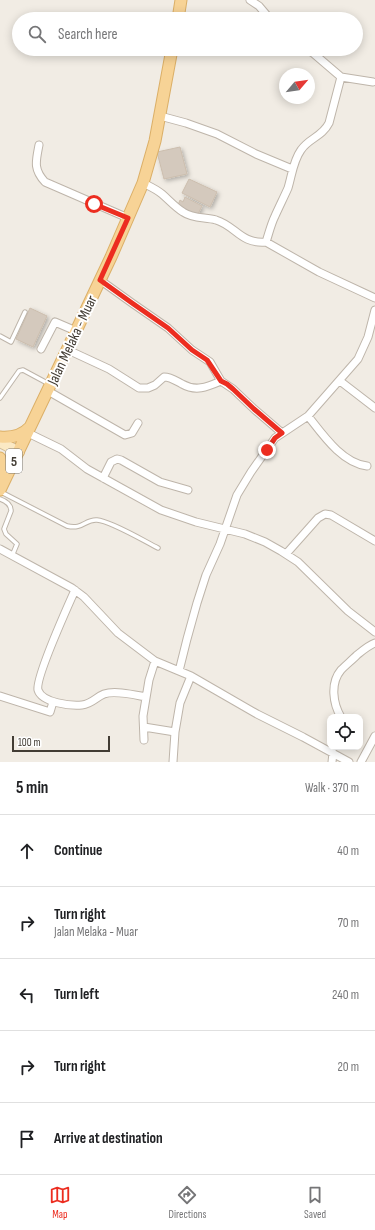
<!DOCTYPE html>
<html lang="en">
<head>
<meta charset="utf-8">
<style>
	:root { --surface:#fff; --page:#f2f2f2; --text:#202124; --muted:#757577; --line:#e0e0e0; --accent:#ec2d20 }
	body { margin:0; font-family:"Sofia Sans Condensed",sans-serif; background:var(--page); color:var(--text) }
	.controls { position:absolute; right:12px; bottom:12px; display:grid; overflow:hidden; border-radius:8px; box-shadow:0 2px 10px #0003 }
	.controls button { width:36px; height:36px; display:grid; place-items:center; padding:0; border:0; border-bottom:1px solid var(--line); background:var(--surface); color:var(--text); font:20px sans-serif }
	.compass { position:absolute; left:279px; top:68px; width:36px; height:36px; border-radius:50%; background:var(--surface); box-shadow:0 2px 10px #0003; rotate:61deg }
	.scale { position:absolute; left:12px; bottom:10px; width:98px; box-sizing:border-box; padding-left:4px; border:2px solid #423c34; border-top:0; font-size:11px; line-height:14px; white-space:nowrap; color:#423c34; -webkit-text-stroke:3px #fff; paint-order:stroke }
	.stop { position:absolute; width:12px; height:12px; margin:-9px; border:3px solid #ec2d20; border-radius:50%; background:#fff }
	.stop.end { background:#ec2d20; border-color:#fff; box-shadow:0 1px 4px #0008 }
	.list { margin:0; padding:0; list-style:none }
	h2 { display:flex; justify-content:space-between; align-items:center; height:52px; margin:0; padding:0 16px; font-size:17px }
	h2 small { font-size:13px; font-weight:400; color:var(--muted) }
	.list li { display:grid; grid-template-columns:26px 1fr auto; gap:12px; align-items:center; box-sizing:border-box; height:72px; padding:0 16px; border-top:1px solid var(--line) }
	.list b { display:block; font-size:15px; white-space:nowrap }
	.list p { margin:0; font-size:13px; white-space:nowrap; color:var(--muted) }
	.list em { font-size:13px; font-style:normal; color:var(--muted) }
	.icon { flex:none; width:22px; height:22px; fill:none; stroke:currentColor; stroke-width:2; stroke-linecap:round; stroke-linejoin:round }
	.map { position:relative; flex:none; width:375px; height:762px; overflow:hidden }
	.search { position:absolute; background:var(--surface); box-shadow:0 2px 10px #0003; left:12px; right:12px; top:12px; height:44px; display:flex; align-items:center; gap:10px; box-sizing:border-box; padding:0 14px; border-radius:22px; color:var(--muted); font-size:15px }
	.sheet { height:412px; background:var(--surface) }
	nav { display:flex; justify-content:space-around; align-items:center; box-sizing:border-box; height:56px; border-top:1px solid var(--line); background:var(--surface); font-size:11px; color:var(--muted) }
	nav a { display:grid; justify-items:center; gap:2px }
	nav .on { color:var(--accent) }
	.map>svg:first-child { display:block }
</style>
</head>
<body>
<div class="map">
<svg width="375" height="762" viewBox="0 0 375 762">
	<defs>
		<filter id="shadow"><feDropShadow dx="2" dy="2" stdDeviation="2" flood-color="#0004"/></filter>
	</defs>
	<rect width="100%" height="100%" fill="#f1ece4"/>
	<path fill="#d4c9bd" stroke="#ccbeae" filter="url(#shadow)" d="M 180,147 L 187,174 L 164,179 L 157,152 Z
		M 189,179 L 217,192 L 210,207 L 182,193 Z
		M 185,197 L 202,206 L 197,216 L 178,205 L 180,200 L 183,202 Z
		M 30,308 L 47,316 L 33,347 L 16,339 Z"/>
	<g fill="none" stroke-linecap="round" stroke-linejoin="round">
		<g stroke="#beb5aa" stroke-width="5.5">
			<path id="lane" d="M 0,336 L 11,342 L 25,312
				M 0,398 L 19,371 L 23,370 L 49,384
				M 1,492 L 67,526 C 83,530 85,519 97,520 C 111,521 144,541 158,548
				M 0,499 C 6,501 11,504 11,511 L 4,529 L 6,534 L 17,544 L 12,556"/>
		</g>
		<g stroke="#beb5aa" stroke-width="9">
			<path id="street" d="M 250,0 L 259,6 L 270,19
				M 304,49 L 313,53 L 341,77 L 373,82
				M 160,116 L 186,123 L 217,134 L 256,154 L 292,169
				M 39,145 C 36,161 33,169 45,182 L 128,218
				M 143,183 C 149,186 156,189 162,194 C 169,200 175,207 183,212 C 193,219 205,217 216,220 C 236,226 240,244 266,242 L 319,272 L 375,298
				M 266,242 C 269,233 271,224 275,216 C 279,207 284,197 288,188 C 292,175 293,161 301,150 C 309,138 322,137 329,123 L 341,77
				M 100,280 L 132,303 L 168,328 L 192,350 L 210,362 L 221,381 L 233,389 L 254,409 L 282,433
				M 41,349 L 55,322 L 76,331
				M 68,350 L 109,369 L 139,388 L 148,388 L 155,385 L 164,377 C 171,377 176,381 182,384 C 196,392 207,387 221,381
				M 340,381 L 375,408
				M 48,391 L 125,435 L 132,433 L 138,423
				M 308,416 C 323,435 342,463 367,466
				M 28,433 L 61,449 L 87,469 L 161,510 L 196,522 L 245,534 L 265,542 L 281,551 L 298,562 L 348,611 L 375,632
				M 103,478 L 111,462 L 117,459 L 121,460 L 160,482 L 188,490
				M 0,549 L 72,588 L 84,597 L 118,633 L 155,661 L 191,676 L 257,714 L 303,737 L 349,762
				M 286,554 L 318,518 L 325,514 L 331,515 L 375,541
				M 75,590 C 68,606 35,678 38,690 C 42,703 71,706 82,705 C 92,704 96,697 104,694 C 115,690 135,695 146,697
				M 179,671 L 187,639 L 197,603 L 206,575 L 220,544 L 237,495 L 251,472 L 275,438 L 308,416 L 358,359 L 368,337 L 375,310
				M 0,696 L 50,712 L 53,702
				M 341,717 C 333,704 330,683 341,670 C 346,665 352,660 357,655 C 362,651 369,645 375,643
				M 144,727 L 175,732
				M 144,740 L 143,716 L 149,680 L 155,661
				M 173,762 L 175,732 L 180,703 L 191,676
				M 332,762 L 333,753
				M 361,762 L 375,736"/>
		</g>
		<g stroke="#cebb96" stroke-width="12">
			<path id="secondary" d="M 0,442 L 19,452"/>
		</g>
		<g stroke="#dbaf67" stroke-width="13">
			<path id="primary" d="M 178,19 L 181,0
				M 0,437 C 12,438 22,436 30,427
				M 0,458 L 3,474 L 1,483
				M 0,490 L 76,331 L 111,257 L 143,183 L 155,141 L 172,49"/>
		</g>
		<use href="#lane" stroke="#fff" stroke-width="3.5"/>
		<use href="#street" stroke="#fff" stroke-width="7"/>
		<use href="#secondary" stroke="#fbe9c4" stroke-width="10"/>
		<use href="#primary" stroke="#f7d396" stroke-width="11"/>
	</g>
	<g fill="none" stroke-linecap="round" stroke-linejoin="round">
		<path stroke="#ec2d20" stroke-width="5" d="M 94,204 L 128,218 L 100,280 L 132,303 L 168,328 L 192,350 L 207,360 L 221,381 L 227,384 L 233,389 L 254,409 L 282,433 L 275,438 L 267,450"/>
	</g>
	<g text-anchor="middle" stroke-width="4" stroke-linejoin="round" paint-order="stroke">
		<rect fill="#fff" stroke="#7b7671" stroke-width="1" x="6" y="449" width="16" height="24" rx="3"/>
		<g font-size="14" font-weight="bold" fill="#423c34">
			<text x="14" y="466">5</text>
		</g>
		<g font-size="15" fill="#423c34" stroke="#fff">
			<text transform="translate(72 340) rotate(-65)" y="5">Jalan Melaka - Muar</text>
		</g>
	</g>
</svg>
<div class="controls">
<button><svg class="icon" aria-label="locate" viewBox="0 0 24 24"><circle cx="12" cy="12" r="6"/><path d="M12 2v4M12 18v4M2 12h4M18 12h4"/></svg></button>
</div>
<svg class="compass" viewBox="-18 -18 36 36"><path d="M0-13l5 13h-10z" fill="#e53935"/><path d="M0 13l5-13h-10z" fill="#757577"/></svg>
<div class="scale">100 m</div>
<div class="stop" style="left:94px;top:204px"></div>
<div class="stop end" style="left:267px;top:450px"></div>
<div class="search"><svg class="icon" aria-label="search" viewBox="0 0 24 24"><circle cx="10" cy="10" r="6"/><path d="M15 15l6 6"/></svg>Search here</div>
</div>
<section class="sheet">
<h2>5 min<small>Walk · 370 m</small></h2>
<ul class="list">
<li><svg class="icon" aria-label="ahead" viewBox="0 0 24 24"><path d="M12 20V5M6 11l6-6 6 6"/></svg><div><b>Continue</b></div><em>40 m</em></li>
<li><svg class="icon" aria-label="right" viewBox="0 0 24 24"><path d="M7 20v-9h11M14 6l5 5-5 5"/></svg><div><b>Turn right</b><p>Jalan Melaka - Muar</p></div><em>70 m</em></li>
<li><svg class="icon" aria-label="left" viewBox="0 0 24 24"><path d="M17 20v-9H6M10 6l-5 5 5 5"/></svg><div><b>Turn left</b></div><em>240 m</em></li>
<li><svg class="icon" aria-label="right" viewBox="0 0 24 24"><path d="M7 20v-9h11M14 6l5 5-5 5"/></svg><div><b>Turn right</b></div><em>20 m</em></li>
<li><svg class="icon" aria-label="arrive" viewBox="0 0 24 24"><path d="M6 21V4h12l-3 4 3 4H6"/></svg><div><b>Arrive at destination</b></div></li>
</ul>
</section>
<nav>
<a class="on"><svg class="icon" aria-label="map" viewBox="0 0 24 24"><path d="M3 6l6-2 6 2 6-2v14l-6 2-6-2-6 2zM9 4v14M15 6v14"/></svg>Map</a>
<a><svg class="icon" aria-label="directions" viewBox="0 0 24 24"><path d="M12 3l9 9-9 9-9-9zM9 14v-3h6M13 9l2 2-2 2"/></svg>Directions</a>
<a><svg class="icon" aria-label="saved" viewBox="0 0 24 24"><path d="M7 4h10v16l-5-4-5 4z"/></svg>Saved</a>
</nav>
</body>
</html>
